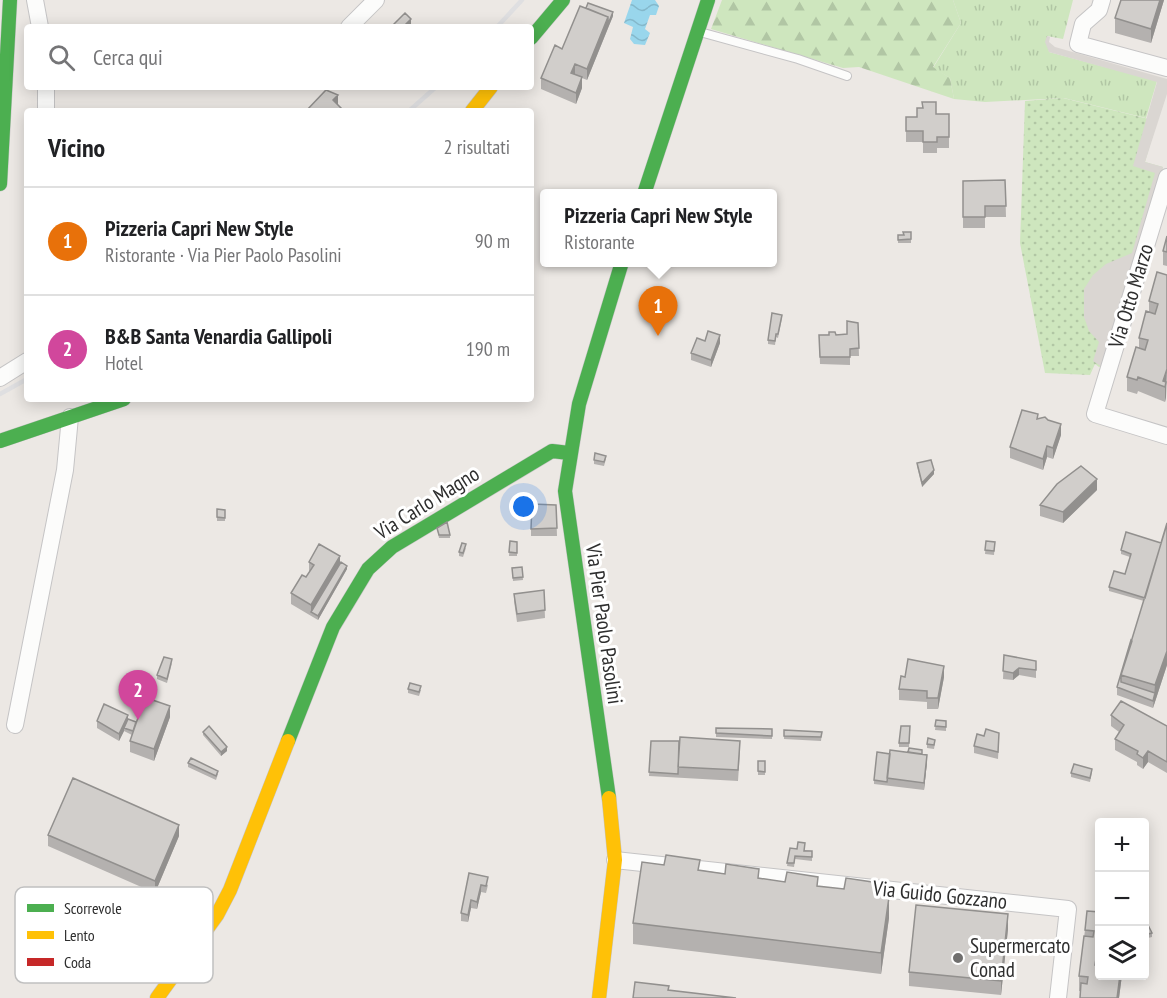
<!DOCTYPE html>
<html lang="it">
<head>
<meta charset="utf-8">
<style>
	:root { --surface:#fff; --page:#f6f6f6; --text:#202124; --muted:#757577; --line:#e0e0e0; --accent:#706f6e }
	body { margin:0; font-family:"PT Sans Narrow",sans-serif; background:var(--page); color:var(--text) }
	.controls { position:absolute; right:18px; bottom:18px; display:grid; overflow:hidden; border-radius:6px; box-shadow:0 3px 15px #0003 }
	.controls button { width:54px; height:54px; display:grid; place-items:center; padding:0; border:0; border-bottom:2px solid var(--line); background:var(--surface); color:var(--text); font:30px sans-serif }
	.you { position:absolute; left:524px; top:507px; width:21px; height:21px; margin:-15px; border:4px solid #fff; border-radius:50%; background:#1a73e8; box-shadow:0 0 0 9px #1a73e833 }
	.badge { display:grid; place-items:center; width:39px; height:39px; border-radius:50%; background:var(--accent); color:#fff; font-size:20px; font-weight:700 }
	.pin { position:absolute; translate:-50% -50px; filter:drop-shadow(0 2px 3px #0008) }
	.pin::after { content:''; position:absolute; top:32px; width:21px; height:18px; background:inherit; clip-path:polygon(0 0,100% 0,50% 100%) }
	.popup { position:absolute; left:540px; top:189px; width:237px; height:78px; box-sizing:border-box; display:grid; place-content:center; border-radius:6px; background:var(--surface); filter:drop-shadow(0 2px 4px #0005); font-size:20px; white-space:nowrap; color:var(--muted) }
	.popup b { font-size:22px; color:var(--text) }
	.popup::after { content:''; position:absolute; left:50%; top:100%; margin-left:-12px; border:12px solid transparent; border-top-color:var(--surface) }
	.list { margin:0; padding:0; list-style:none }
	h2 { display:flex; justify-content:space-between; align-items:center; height:78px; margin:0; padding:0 24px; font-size:26px }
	h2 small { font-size:20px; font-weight:400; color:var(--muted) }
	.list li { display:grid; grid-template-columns:39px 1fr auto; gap:18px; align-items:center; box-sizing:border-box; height:108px; padding:0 24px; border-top:2px solid var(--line) }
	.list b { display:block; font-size:22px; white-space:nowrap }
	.list p { margin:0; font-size:20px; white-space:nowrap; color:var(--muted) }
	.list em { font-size:20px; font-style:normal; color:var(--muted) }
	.icon { flex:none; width:33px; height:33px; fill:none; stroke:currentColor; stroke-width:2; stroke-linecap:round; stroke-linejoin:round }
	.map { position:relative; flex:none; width:1167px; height:998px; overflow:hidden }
	.search { position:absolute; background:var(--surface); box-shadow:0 3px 15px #0003; left:24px; top:24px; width:510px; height:66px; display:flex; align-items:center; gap:15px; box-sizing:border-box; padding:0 21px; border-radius:6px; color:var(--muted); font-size:22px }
	.panel { position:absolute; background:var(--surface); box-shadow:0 3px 15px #0003; left:24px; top:108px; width:510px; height:294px; border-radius:6px }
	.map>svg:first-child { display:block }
</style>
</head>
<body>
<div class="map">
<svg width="1167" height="998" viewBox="0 0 1167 998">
	<defs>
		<pattern id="grass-tufts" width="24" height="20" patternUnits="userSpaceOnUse" patternTransform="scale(1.5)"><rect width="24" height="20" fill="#cee6be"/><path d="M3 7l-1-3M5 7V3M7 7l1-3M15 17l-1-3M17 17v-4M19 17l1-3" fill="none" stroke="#b1c6a4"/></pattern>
		<pattern id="forest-firs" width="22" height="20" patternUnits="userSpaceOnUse" patternTransform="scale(1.5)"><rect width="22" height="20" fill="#cee6be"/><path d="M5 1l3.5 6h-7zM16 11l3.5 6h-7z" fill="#b1c6a4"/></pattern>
		<pattern id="park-dots" width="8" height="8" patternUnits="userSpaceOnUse" patternTransform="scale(1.5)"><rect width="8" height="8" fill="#cee6be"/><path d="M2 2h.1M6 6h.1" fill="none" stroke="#b1c6a4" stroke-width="1.8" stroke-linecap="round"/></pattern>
		<pattern id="water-waves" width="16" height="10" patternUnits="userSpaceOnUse" patternTransform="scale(1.5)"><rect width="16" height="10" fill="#99d6ec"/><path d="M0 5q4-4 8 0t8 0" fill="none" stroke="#84b8cb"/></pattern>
	</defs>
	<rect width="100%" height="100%" fill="#ece8e4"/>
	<path fill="url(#grass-tufts)" d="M 953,0 L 1073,0 L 1063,39 L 1047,36 L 1049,52 L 1157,81 L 1146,118 L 1064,98 L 985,102 L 954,99 L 950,78 L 933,68 L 961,23 Z"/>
	<path fill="url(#forest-firs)" d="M 722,0 L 953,0 L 961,23 L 933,67 L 950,78 L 954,99 L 859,67 L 843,68 L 711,29 Z"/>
	<path fill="url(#park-dots)" d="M 1063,98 L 1157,121 L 1145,162 L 1163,167 L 1105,365 L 1099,367 L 1095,364 L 1090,375 L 1045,373 L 1020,243 L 1025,101 Z"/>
	<path fill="#dad6d2" d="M 1047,36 L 1050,37 L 1049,42 L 1055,47 L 1167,79 L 1167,94 L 1145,162 L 1163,167 L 1102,367 L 1093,361 L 1099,342 L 1089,331 L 1084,317 L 1084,289 L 1093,275 L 1106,264 L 1132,253 L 1155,173 L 1133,166 L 1157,82 L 1049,52 L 1045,42 Z"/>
	<path fill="url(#water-waves)" d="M 632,0 L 655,0 L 659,6 L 656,15 L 650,15 L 645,29 L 650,33 L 645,45 L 634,44 L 630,39 L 633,27 L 624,23 Z"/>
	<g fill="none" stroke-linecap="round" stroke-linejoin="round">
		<g stroke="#c5c4c5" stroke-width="10">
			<path id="lane" d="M 700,32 L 798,59 L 847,76"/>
		</g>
		<g stroke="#c5c4c5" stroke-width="18">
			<path id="street" d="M 35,0 L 40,27
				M 1102,0 L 1099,10 L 1083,24 L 1078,44 L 1167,68
				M 349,27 L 376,0
				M 46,87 L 46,111
				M 1167,177 L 1095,414 L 1167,436
				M 0,378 L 27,361
				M 15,725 L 65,470 L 70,417
				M 615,860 L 1068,909 L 1058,998"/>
		</g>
		<g stroke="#c5c4c5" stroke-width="15">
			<path id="fast" d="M 531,38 L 563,0
				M 0,184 L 10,0
				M 644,194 L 708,0
				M 0,441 L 124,399
				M 288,741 L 333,627 L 368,569 L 392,547 L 552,451 L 569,453
				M 609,798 L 565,491 L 579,404 L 622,262"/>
		</g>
		<g stroke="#c5c4c5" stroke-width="15">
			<path id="slow" d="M 472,111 L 491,87
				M 157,998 L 217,915 L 230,890 L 288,741
				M 599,998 L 615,860 L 609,798"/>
		</g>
		<use href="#lane" stroke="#fcfcfb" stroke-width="8"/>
		<use href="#street" stroke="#fcfcfb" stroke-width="16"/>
		<use href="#fast" stroke="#4caf50" stroke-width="14"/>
		<use href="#slow" stroke="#ffc107" stroke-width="14"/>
		<path stroke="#dfdfe1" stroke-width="4.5" d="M 497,27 L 522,0
			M 409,111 L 436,87
			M 0,394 L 27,379"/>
	</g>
	<path fill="#b4b1af" d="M 1121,0 L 1164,0 L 1151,43 L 1115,33 L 1115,18 Z
		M 613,16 L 587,80 L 582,78 L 582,88 L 576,104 L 541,89 L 541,78 L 562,49 Z
		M 936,114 L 949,114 L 949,148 L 937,148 L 937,153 L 923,153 L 923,142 L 906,142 L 906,117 L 917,117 Z
		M 1005,180 L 1006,217 L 985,217 L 985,228 L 963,228 L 963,181 Z
		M 911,232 L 911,243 L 898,243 L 898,235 L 904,235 Z
		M 1167,236 L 1167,266 L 1163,265 L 1163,251 Z
		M 1157,272 L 1166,386 L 1166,397 L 1165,402 L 1138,391 L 1137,394 L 1127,391 L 1127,377 L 1139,348 L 1139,338 L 1149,312 L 1149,301 Z
		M 782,318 L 778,338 L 776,337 L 775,345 L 768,344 L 768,340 Z
		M 858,323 L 859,356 L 850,356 L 850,365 L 820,364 L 819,335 L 847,334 Z
		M 705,341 L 720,343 L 711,367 L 691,360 L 691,353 Z
		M 1038,418 L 1048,420 L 1061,435 L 1053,459 L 1047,457 L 1043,470 L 1010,458 L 1010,447 Z
		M 606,459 L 604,466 L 594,464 L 594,460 Z
		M 917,463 L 934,474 L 922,487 L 917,466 Z
		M 1097,490 L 1063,523 L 1040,516 L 1040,505 Z
		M 556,505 L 557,536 L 531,536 L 531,529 Z
		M 217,509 L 225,510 L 225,521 L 217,521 Z
		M 1167,523 L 1167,665 L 1153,708 L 1117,695 L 1117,687 L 1144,601 L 1109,591 L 1109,587 L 1125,574 L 1130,557 L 1121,554 L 1121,550 L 1161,543 Z
		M 437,528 L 450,535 L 450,538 L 439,538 Z
		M 510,541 L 517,542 L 517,556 L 509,556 Z
		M 986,541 L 995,542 L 994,555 L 985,554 Z
		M 466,548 L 463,557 L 459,556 L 459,552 Z
		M 309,562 L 340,563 L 347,569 L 318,620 L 291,604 L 291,593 L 306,577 L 309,573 Z
		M 522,567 L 523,580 L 513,581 L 512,568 Z
		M 544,590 L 545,618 L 517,622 L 514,601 L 514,594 Z
		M 1004,655 L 1036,661 L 1036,678 L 1019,675 L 1013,680 L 1003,679 Z
		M 172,663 L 167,683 L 157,679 L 157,675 Z
		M 905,677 L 944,677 L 938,709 L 927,709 L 927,702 L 899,700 L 899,689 Z
		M 408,689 L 421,690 L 419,696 L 408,693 Z
		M 135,704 L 170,717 L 154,761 L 130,752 L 130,741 L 132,735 L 124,731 L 119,741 L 97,728 L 97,721 L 128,719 L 136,722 L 139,716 L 135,715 Z
		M 1111,715 L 1167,726 L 1167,773 L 1148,762 L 1143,769 L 1137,765 L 1137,762 L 1115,750 L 1115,739 L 1119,732 L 1111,726 Z
		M 936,720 L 946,721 L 946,731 L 935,730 Z
		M 910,726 L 909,747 L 899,747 L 899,743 Z
		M 716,728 L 772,729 L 772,739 L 716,737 Z
		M 784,730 L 822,732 L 821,741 L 784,739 Z
		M 203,732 L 227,751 L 221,756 L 203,735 Z
		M 999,740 L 998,759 L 974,753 L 974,746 Z
		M 651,741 L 740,752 L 738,781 L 649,776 Z
		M 935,743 L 934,749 L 927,748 L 927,744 Z
		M 890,754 L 922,754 L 927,762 L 924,790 L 874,784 L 874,780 Z
		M 758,761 L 765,761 L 765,775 L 758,775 Z
		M 188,763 L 218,774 L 216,780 L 188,767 Z
		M 1092,772 L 1090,782 L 1071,777 L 1071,773 Z
		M 48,835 L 179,836 L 155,893 L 48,846 Z
		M 790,848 L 812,851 L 812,861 L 795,859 L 794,867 L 787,866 Z
		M 664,865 L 785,882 L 818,886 L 879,896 L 889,918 L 881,974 L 633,944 L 633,923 Z
		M 469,873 L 488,885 L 486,893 L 481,892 L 477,909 L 471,908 L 468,922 L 461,921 L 461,913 Z
		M 1100,912 L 1100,975 L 1122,975 L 1119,998 L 1079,991 L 1079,976 L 1085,930 Z
		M 1008,929 L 1001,995 L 909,986 L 909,972 Z
		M 1144,930 L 1152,933 L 1152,937 L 1144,939 Z"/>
	<path fill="#92908e" d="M 1160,0 L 1164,0 L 1151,43 L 1151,29 Z
		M 613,12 L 613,16 L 608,28 L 587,80 L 587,69 L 608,17 Z
		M 411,19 L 411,27 L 406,27 L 406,24 Z
		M 575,64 L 575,75 L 571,73 Z
		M 582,77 L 582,88 L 576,104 L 576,93 Z
		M 338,95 L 338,106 L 333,100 Z
		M 720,335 L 720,343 L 711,367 L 711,360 Z
		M 1167,369 L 1166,397 L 1165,402 L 1165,387 L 1163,381 Z
		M 1061,424 L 1061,435 L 1053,459 L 1053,448 Z
		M 1047,446 L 1047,457 L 1043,470 L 1043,459 Z
		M 934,470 L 934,474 L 922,487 L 922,483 Z
		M 1097,479 L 1097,490 L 1063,523 L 1063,512 Z
		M 340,556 L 340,567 L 311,612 L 311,605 Z
		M 347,566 L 347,569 L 318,620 L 318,616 Z
		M 1167,651 L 1167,665 L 1153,708 L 1155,685 Z
		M 944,666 L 944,677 L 938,709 L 938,698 Z
		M 1019,668 L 1019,675 L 1013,680 L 1013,673 Z
		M 170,706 L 170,717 L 154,761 L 154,749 Z
		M 128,715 L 128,723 L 124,728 L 124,731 L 119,741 L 119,734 Z
		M 227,747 L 227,751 L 221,756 L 221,752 Z
		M 1148,751 L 1148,762 L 1143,769 L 1143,758 Z
		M 927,755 L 927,762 L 924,790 L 924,783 Z
		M 179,825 L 179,836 L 155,893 L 155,881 Z
		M 481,885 L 481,892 L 477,909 L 477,902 Z
		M 889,897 L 889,918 L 881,974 L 881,953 Z
		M 471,900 L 471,908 L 468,922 L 468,915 Z
		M 1008,914 L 1008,929 L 1001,995 L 1001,981 Z
		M 1120,975 L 1122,975 L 1119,998 L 1117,998 Z"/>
	<path fill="#d1cecb" stroke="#92908e" stroke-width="1.5" d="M 1121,0 L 1160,0 L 1151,29 L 1115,18 Z
		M 588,3 L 613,12 L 608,24 L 608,17 L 586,8 Z
		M 580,6 L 608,17 L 587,69 L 575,64 L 571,73 L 582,77 L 576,93 L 541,78 L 555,45 L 562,49 Z
		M 405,13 L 411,19 L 406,24 L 409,27 L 391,27 Z
		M 326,90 L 338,95 L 333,100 L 344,111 L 306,111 Z
		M 922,102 L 936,102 L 936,114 L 949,114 L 949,137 L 937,137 L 937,142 L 923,142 L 923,131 L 906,131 L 906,117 L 917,117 L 917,108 L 923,108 Z
		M 1005,180 L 1006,206 L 985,206 L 985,217 L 963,217 L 963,181 Z
		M 903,232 L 911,232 L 911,239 L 898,240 L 898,235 L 904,235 Z
		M 1167,236 L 1167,252 L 1163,251 Z
		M 1157,272 L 1167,275 L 1167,369 L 1163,381 L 1166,382 L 1165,387 L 1138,377 L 1137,380 L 1127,377 L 1136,347 L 1145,350 L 1148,340 L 1139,338 L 1146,311 L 1155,314 L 1158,304 L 1149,301 Z
		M 772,313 L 782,315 L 778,334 L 776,334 L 775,341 L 768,340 Z
		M 847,321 L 858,323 L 859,348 L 850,349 L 850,357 L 820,357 L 819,335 L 829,335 L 829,332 L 835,332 L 836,335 L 847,334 Z
		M 708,331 L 720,335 L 711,360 L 691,353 L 697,338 L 705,341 Z
		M 1022,410 L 1038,414 L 1037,419 L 1045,417 L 1048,420 L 1061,424 L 1053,448 L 1047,446 L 1043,459 L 1010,447 Z
		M 595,453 L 606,456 L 604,462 L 594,460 Z
		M 931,460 L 934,470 L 922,483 L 917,463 Z
		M 1081,466 L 1097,479 L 1063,512 L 1040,505 L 1057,484 Z
		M 532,504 L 556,505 L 557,528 L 531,529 Z
		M 217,509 L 225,510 L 225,518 L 217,517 Z
		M 447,522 L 450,535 L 439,535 L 437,528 Z
		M 1167,523 L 1145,598 L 1109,587 L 1114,571 L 1125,574 L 1131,554 L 1121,550 L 1126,532 L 1161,543 Z
		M 1167,524 L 1167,651 L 1155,685 L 1121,675 Z
		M 510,541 L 517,542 L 517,553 L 509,552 Z
		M 986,541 L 995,542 L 994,551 L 985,550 Z
		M 462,543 L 466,544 L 463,553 L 459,552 Z
		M 319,544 L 340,556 L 311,605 L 291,593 L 302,575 L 306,577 L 314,565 L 309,562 Z
		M 341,562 L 347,566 L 318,616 L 311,612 Z
		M 522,567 L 523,577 L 513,578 L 512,568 Z
		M 544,590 L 545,610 L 517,614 L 514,594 Z
		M 1131,640 L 1132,641 L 1121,675 L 1121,682 L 1155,693 L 1153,701 L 1117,687 Z
		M 1004,655 L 1036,661 L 1036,670 L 1019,668 L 1013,673 L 1003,671 Z
		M 164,657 L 172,659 L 167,679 L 157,675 Z
		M 908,659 L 944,666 L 938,698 L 927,698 L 927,691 L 899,689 L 901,676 L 905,677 Z
		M 410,683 L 421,686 L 419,692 L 408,689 Z
		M 138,695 L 170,706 L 154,749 L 130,741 L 142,706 L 135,704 Z
		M 1121,701 L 1167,726 L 1167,762 L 1148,751 L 1143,758 L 1137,754 L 1138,751 L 1115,739 L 1124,725 L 1111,715 Z
		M 104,704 L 128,715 L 119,734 L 97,721 Z
		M 128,719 L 136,722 L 133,731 L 124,728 Z
		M 936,720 L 946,721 L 946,727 L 935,726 Z
		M 209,726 L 227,747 L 221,752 L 203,732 Z
		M 901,726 L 910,726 L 909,743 L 899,743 Z
		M 716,728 L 772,729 L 772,736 L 716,733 Z
		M 986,729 L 999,733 L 998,752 L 974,746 L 977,734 L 984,736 Z
		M 784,730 L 822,732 L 821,737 L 784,736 Z
		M 680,737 L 740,741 L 738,770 L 678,767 Z
		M 928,738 L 935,740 L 934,745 L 927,744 Z
		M 651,741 L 679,741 L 678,774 L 649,772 Z
		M 909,748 L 922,750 L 922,754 L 908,752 Z
		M 890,750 L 927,755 L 924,783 L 887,778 Z
		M 877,752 L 890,754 L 887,782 L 874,780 Z
		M 191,758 L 218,771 L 216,776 L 188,763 Z
		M 758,761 L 765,761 L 765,772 L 758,771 Z
		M 1074,764 L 1092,769 L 1090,778 L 1071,773 Z
		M 73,778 L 179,825 L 155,881 L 48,835 Z
		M 798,842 L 805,843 L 804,851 L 812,851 L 812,857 L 795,856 L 794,863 L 787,863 L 790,848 L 797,849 Z
		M 666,855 L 700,860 L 698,870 L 725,874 L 726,864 L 759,869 L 758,878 L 785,882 L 787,872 L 818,877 L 817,886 L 844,889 L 846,878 L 879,883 L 877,895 L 889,897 L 881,953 L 633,923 L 642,862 L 664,865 Z
		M 469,873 L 488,877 L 486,886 L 481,885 L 477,902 L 471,900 L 468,915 L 461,913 Z
		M 916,905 L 1008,914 L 1001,981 L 909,972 Z
		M 1087,911 L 1100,912 L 1100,953 L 1097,952 L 1095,965 L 1100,965 L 1100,975 L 1120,975 L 1117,998 L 1080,998 L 1081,983 L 1087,984 L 1088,977 L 1079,976 L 1084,936 L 1093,937 L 1094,931 L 1085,930 Z
		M 1146,921 L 1152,933 L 1144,935 Z
		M 635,982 L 669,986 L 668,990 L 736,998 L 633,998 Z"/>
	<circle fill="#706f6e" stroke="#fff" stroke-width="2" cx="958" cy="958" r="6"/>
	<g text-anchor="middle" stroke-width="6" stroke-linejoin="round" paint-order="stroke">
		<g font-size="21" fill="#2e2e2e" stroke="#fff">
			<text transform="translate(1131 296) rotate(-73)" y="7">Via Otto Marzo</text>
			<text transform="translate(427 503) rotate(-32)" y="7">Via Carlo Magno</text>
			<text transform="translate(604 624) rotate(82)" y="7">Via Pier Paolo Pasolini</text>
			<text transform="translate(940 895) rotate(6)" y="7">Via Guido Gozzano</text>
		</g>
		<g font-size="21" fill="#2e2e2e" stroke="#fff" text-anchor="start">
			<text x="970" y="953">Supermercato<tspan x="970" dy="24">Conad</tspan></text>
		</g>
	</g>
	<rect x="15" y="887" width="198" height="96" rx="9" fill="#fff" stroke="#c0c0c0" stroke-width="1.5"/>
	<rect x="27" y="904" width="27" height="8" fill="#4caf50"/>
	<rect x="27" y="931" width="27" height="8" fill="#ffc107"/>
	<rect x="27" y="958" width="27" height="8" fill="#c62828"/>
	<g font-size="16" fill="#2e2e2e">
		<text x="64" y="914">Scorrevole</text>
		<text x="64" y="941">Lento</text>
		<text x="64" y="968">Coda</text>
	</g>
</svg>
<div class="controls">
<button>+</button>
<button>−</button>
<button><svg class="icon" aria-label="layers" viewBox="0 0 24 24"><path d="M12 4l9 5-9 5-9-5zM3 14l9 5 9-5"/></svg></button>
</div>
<div class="you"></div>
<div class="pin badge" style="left:658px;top:336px;background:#e8710a">1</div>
<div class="popup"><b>Pizzeria Capri New Style</b>Ristorante</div>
<div class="pin badge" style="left:138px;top:720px;background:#d1479c">2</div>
<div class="search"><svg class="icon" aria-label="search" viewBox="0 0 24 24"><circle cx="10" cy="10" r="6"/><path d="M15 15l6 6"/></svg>Cerca qui</div>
<section class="panel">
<h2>Vicino<small>2 risultati</small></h2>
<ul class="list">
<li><span class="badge" style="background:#e8710a">1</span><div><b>Pizzeria Capri New Style</b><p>Ristorante · Via Pier Paolo Pasolini</p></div><em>90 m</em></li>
<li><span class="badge" style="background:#d1479c">2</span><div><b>B&amp;B Santa Venardia Gallipoli</b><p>Hotel</p></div><em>190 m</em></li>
</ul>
</section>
</div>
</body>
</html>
